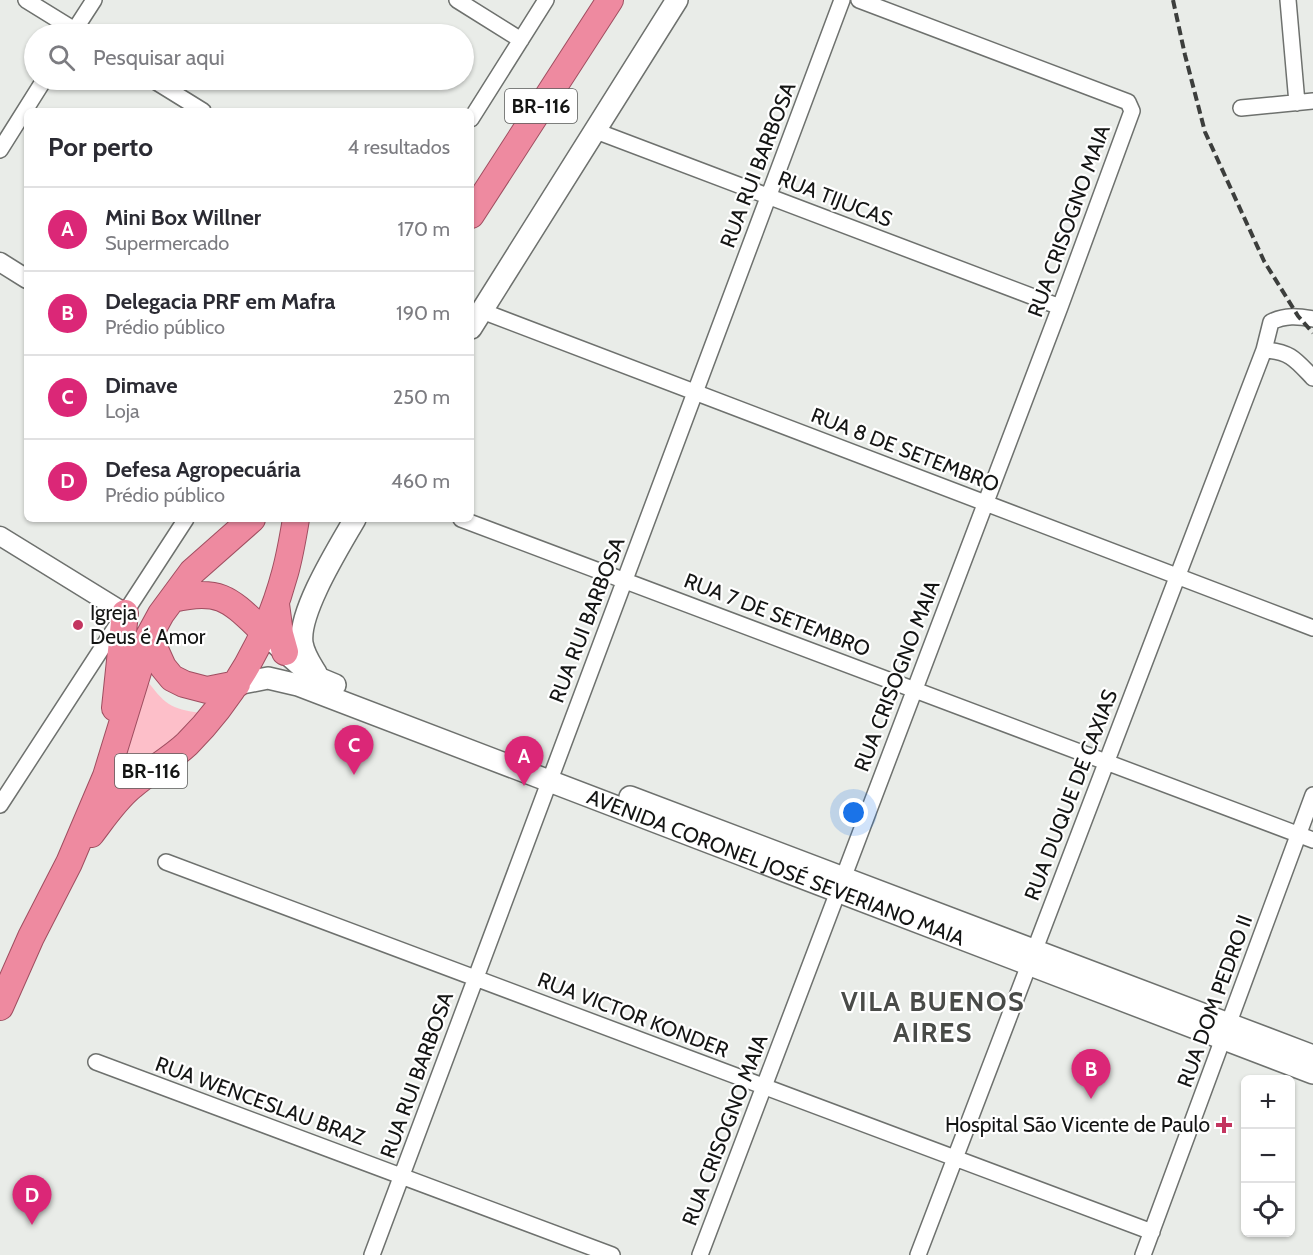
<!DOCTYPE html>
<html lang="pt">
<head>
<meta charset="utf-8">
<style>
	:root { --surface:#fff; --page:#f2f2f3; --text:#2b2b33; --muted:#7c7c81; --line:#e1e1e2; --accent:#db2777 }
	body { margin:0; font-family:Cabin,sans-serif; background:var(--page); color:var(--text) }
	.controls { position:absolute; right:18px; bottom:18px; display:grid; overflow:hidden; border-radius:9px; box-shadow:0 2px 4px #0004 }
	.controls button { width:54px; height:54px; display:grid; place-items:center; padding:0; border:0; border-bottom:2px solid var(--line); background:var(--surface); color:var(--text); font:30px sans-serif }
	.you { position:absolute; left:854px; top:813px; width:21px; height:21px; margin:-15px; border:4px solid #fff; border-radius:50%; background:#1a73e8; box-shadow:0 0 0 9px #1a73e833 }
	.badge { display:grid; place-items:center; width:39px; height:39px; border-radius:50%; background:var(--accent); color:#fff; font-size:20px; font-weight:700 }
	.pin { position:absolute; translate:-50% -50px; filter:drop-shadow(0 2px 3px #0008) }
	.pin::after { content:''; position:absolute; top:32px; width:21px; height:18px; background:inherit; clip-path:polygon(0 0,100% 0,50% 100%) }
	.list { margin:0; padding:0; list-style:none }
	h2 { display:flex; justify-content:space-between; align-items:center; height:78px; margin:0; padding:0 24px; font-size:26px }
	h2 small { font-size:20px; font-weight:400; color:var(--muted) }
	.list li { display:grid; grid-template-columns:39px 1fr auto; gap:18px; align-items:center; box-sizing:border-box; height:84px; padding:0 24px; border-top:2px solid var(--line) }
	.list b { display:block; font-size:22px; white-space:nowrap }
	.list p { margin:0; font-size:20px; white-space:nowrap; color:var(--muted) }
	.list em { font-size:20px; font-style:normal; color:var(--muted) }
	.icon { flex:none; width:33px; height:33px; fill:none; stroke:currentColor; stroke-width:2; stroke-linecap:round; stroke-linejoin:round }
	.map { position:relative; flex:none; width:1313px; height:1255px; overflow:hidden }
	.search { position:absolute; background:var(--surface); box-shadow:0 2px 4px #0004; left:24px; top:24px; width:450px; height:66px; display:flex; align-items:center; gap:15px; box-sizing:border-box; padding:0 21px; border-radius:33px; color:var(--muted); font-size:22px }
	.panel { position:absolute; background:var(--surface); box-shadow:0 2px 4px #0004; left:24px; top:108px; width:450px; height:414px; border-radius:9px }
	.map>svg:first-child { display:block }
</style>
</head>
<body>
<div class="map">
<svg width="1313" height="1255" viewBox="0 0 1313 1255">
	<rect width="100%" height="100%" fill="#e9ece8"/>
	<path fill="#fdbfc9" d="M 145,678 C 165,704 169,709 202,713 L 119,785 Z"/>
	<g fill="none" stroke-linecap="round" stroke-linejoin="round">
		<g stroke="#6e716e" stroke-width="18">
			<path id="minor" d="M 26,0 L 81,34
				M 457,0 L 521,40
				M 1288,0 L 1297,103
				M 72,34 L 94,0
				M 153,80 L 203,111
				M 1241,108 L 1313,101
				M 471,119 L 546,0
				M 596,131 L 1060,307
				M 0,150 L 44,80
				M 482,311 L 1313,628
				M 1264,350 C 1290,351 1296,360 1313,378
				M 461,519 L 1313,840
				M 0,805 L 186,519
				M 166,862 L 1152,1232
				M 96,1062 L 612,1255
				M 372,1255 L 842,0
				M 700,1255 L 1060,307 L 1132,111 L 1128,102 L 859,0
				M 918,1255 L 1264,350 L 1271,322 C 1285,315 1298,316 1313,319
				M 1143,1255 L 1313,795"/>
		</g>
		<g stroke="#6e716e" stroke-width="21">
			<path id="tertiary" d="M 0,262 L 27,279
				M 0,536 L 125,613"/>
		</g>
		<g stroke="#6e716e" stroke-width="24">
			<g id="secondary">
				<path d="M 471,328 L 677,0"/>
				<path d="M 273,641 L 311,675 L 335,685"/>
				<path d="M 316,673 C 310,663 304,655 302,643 C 298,612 339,547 355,519"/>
				<path id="s1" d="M 237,684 L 268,678 L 298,685 L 1313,1073"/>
				<path d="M 630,797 L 1313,1056"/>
			</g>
		</g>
		<g stroke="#9f4e60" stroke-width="28">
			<path id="trunk" d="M 471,215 L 610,0
				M 173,599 C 221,587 231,601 264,632
				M 276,604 L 280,634 L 285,652
				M 149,636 L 163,667 L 172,678 L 184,684 L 207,690 L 237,684
				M 115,708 L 125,613
				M 91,834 C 104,817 116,799 132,786 C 149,771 170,760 187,744 C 234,697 268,637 285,573 C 290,555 293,537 296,519
				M 0,1007 L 31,937 L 69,863 L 106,776 L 149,636 L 161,614 L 192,572 L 252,519"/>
		</g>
		<use href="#minor" stroke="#fff" stroke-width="15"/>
		<use href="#tertiary" stroke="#fff" stroke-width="18"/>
		<use href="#secondary" stroke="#fff" stroke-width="21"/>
		<use href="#trunk" stroke="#ee8aa0" stroke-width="26"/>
		<path stroke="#3c3e3c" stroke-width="4" stroke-dasharray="9 4.5" stroke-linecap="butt" d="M 1173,0 L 1185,55 L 1205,132 L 1264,261 L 1298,316 L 1313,333"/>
	</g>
	<g fill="#c3355f" stroke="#fff" stroke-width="2">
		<circle cx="78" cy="625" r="6"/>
		<path d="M1221 1116h6v6h6v6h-6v6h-6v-6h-6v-6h6z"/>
	</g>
	<g text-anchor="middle" stroke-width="4.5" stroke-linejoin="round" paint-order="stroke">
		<g fill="#fff" stroke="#5a5b5a" stroke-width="1.5">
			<rect x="505" y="89" width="72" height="34" rx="4.5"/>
			<rect x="115" y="754" width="72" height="34" rx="4.5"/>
		</g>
		<g font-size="20" font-weight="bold" fill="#141514">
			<text x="541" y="113">BR-116</text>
			<text x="151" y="778">BR-116</text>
		</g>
		<g font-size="21" fill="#141514" stroke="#fff">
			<text transform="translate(758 165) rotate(-69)" y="7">RUA RUI BARBOSA</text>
			<text transform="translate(835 199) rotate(21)" y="7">RUA TIJUCAS</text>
			<text transform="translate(1069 221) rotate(-70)" y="7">RUA CRISOGNO MAIA</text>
			<text transform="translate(905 450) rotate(21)" y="7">RUA 8 DE SETEMBRO</text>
			<text transform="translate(777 615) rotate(21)" y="7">RUA 7 DE SETEMBRO</text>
			<text transform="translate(587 620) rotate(-69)" y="7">RUA RUI BARBOSA</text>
			<text transform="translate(897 676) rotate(-69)" y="7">RUA CRISOGNO MAIA</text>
			<text transform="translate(1071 795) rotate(-69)" y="7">RUA DUQUE DE CAXIAS</text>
			<text dy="7" stroke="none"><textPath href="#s1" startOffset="574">AVENIDA CORONEL JOSÉ SEVERIANO MAIA</textPath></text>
			<text transform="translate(1215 1001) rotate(-70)" y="7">RUA DOM PEDRO II</text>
			<text transform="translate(633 1015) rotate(21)" y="7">RUA VICTOR KONDER</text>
			<text transform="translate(417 1075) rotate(-70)" y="7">RUA RUI BARBOSA</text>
			<text transform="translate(260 1101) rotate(20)" y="7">RUA WENCESLAU BRAZ</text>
			<text transform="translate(725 1130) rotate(-69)" y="7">RUA CRISOGNO MAIA</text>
		</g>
		<g font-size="21" fill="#141514" stroke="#fff" text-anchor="start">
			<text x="90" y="620">Igreja<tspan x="90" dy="24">Deus é Amor</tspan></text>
			<text x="1210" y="1132" text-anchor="end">Hospital São Vicente de Paulo</text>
		</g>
		<g font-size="27" font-weight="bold" letter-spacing="1.5" fill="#494b48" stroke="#fff">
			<text x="933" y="1011">VILA BUENOS<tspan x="933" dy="31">AIRES</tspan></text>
		</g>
	</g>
</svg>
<div class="controls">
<button>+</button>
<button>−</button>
<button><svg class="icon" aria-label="locate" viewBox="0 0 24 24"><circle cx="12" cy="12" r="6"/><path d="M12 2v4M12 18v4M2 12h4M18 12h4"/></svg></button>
</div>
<div class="you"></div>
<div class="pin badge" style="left:524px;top:786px">A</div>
<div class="pin badge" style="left:1091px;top:1099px">B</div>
<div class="pin badge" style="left:354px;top:775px">C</div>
<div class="pin badge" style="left:32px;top:1225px">D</div>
<div class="search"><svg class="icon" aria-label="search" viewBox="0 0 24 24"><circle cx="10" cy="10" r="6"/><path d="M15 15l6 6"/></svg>Pesquisar aqui</div>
<section class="panel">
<h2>Por perto<small>4 resultados</small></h2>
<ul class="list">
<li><span class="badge">A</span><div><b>Mini Box Willner</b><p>Supermercado</p></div><em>170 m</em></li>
<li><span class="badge">B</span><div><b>Delegacia PRF em Mafra</b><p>Prédio público</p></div><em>190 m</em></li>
<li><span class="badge">C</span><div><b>Dimave</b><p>Loja</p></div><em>250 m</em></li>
<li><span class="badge">D</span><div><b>Defesa Agropecuária</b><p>Prédio público</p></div><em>460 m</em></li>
</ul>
</section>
</div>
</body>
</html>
